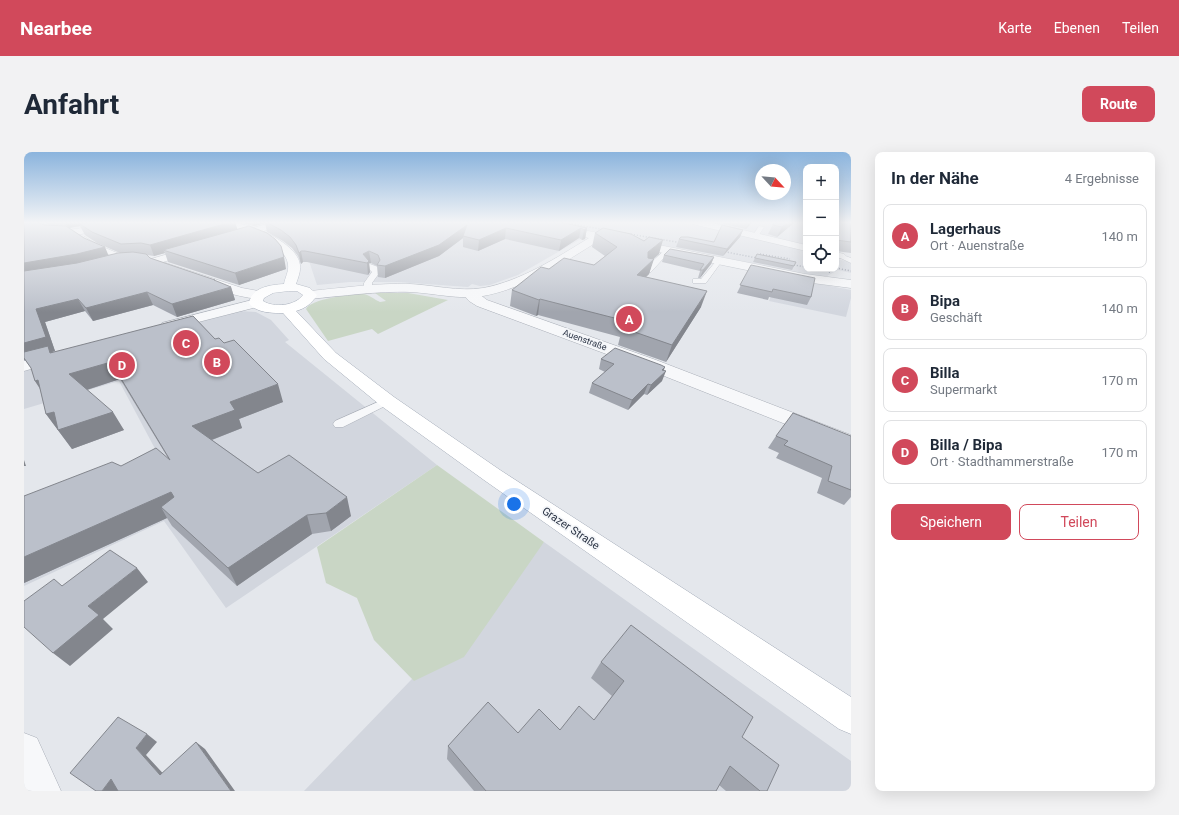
<!DOCTYPE html>
<html lang="de">
<head>
<meta charset="utf-8">
<style>
	:root { --surface:#fff; --page:#f2f2f3; --text:#1f2937; --muted:#747a83; --line:#e0e1e3; --accent:#d1495b }
	body { margin:0; font-family:Roboto,sans-serif; background:var(--page); color:var(--text) }
	.controls { position:absolute; right:12px; top:12px; display:grid; overflow:hidden; border-radius:8px; box-shadow:0 4px 16px #0002 }
	.controls button { width:36px; height:36px; display:grid; place-items:center; padding:0; border:0; border-bottom:1px solid var(--line); background:var(--surface); color:var(--text); font:20px sans-serif }
	.compass { position:absolute; left:731px; top:12px; width:36px; height:36px; border-radius:50%; background:var(--surface); box-shadow:0 4px 16px #0002; rotate:116deg }
	.you { position:absolute; left:490px; top:352px; width:14px; height:14px; margin:-10px; border:3px solid #fff; border-radius:50%; background:#1a73e8; box-shadow:0 0 0 6px #1a73e833 }
	.badge { display:grid; place-items:center; width:26px; height:26px; border-radius:50%; background:var(--accent); color:#fff; font-size:13px; font-weight:700 }
	.pin { position:absolute; translate:-50% -50%; border:2px solid #fff; box-shadow:0 1px 4px #0006 }
	.list { margin:0; padding:0; list-style:none }
	h2 { display:flex; justify-content:space-between; align-items:center; height:52px; margin:0; padding:0 16px; font-size:17px }
	h2 small { font-size:13px; font-weight:400; color:var(--muted) }
	.list li { display:grid; grid-template-columns:26px 1fr auto; gap:12px; align-items:center; box-sizing:border-box; height:64px; margin:0 8px 8px; padding:0 8px; border:1px solid var(--line); border-radius:8px }
	.list b { display:block; font-size:15px; white-space:nowrap }
	.list p { margin:0; font-size:13px; white-space:nowrap; color:var(--muted) }
	.list em { font-size:13px; font-style:normal; color:var(--muted) }
	.actions { display:flex; gap:8px; padding:12px 16px }
	.actions a { flex:1; padding:9px 0; border:1px solid var(--accent); border-radius:8px; text-align:center; font-size:14px; color:var(--accent) }
	.actions .main { background:var(--accent); color:#fff }
	.icon { flex:none; width:22px; height:22px; fill:none; stroke:currentColor; stroke-width:2; stroke-linecap:round; stroke-linejoin:round }
	.map { position:relative; flex:none; width:827px; height:639px; overflow:hidden; border-radius:8px }
	header { display:flex; align-items:center; gap:24px; box-sizing:border-box; height:56px; padding:0 20px; background:var(--accent); color:#fff }
	header strong { font-size:19px }
	nav { display:flex; gap:22px; margin-inline-start:auto; font-size:14px }
	.intro { display:flex; align-items:center; justify-content:space-between; box-sizing:border-box; height:96px; padding:0 24px }
	h1 { margin:0; font-size:28px }
	.button { padding:10px 18px; border-radius:8px; background:var(--accent); color:#fff; font-size:14px; font-weight:700 }
	main { display:flex; gap:24px; padding:0 24px }
	aside { flex:1; background:var(--surface); border-radius:8px; box-shadow:0 4px 16px #0002 }
	.map>svg:first-child { display:block }
</style>
</head>
<body>
<header>
<strong>Nearbee</strong>
<nav><a>Karte</a><a>Ebenen</a><a>Teilen</a></nav>
</header>
<div class="intro"><h1>Anfahrt</h1><a class="button">Route</a></div>
<main>
<div class="map">
<svg width="827" height="639" viewBox="0 0 827 639">
	<rect width="100%" height="100%" fill="#e4e7ec"/>
	<path fill="#d2d6de" d="M 279,70 L 485,70 L 562,84 L 494,123 L 466,133 L 456,134 L 448,132 L 444,135 L 374,130 L 326,130 L 293,133 L 282,100 Z
		M 523,70 L 655,70 L 782,97 L 782,117 L 812,117 L 812,107 L 827,110 L 827,121 L 814,118 L 803,124 L 793,124 Z
		M 692,70 L 782,70 L 782,94 L 690,74 Z
		M 755,124 L 827,138 L 827,146 L 822,165 L 745,149 Z
		M 216,159 L 232,160 L 247,168 L 265,188 L 261,190 L 413,313 L 202,456 L 140,369 L 0,434 L 0,364 L 137,308 L 95,229 L 0,257 L 0,218 L 145,176 Z
		M 520,390 L 827,609 L 827,639 L 280,639 Z"/>
	<path fill="#c9d6c5" d="M 351,141 L 384,141 L 424,148 L 354,182 L 348,177 L 304,189 L 282,157 C 286,147 328,142 339,142 C 344,142 351,148 356,150 L 362,149 Z
		M 413,313 L 520,390 L 440,505 L 390,529 L 350,488 L 333,446 L 302,431 L 293,395 Z"/>
	<g fill="none" stroke-linecap="round" stroke-linejoin="round">
		<g stroke="#a9aeb7" stroke-width="1">
			<path id="service" d="M 735,74 L 740,75 L 733,86 L 729,86 L 728,85 Z
				M 642,97 L 647,98 L 627,120 L 621,120 L 621,116 Z
				M 816,102 L 827,106 L 827,111 L 814,105 L 814,103 Z
				M 695,107 L 698,109 L 682,131 L 669,131 L 669,127 L 677,127 L 693,108 Z
				M 346,112 L 354,115 L 356,120 L 348,131 L 348,138 L 344,140 L 340,138 L 340,131 L 348,120 L 342,114 Z
				M 363,246 L 368,249 L 367,251 L 319,275 L 311,275 L 309,272 L 311,269 Z"/>
		</g>
		<g stroke="#a9aeb7" stroke-width="1">
			<path id="pedestrian" d="M 61,85 L 72,92 L 105,106 L 106,108 L 101,111 L 97,110 L 66,96 L 56,88 Z"/>
		</g>
		<g stroke="#a9aeb7" stroke-width="1">
			<path id="minor" d="M 2,70 L 15,70 L 32,77 L 44,78 L 58,76 L 81,70 L 98,70 L 96,72 C 69,79 44,90 16,78 C 11,76 6,74 2,70 Z
				M 666,70 L 685,70 L 782,93 L 782,99 L 668,72 Z
				M 172,94 L 176,95 L 178,97 L 176,99 L 139,110 L 218,136 L 240,140 L 242,143 L 240,146 C 221,151 153,123 131,116 L 125,109 L 127,107 Z
				M 812,100 L 820,102 L 822,104 L 820,106 L 812,106 Z
				M 446,138 L 451,139 L 463,148 L 632,208 L 827,283 L 827,298 L 620,216 L 453,154 L 445,149 L 439,142 L 441,139 Z
				M 232,147 L 237,148 L 239,151 L 237,154 L 143,178 L 138,177 L 136,174 L 138,171 Z
				M 32,200 L 38,202 L 40,205 L 38,208 L 0,219 L 0,209 Z
				M 0,581 L 13,586 L 37,639 L 0,639 Z"/>
		</g>
		<g stroke="#a9aeb7" stroke-width="1">
			<path id="tertiary" d="M 249,70 L 265,70 L 263,72 L 227,83 L 222,80 L 223,78 Z
				M 498,70 L 519,70 L 781,122 L 827,128 L 827,136 L 781,130 L 576,88 C 539,111 502,136 459,144 C 435,148 410,141 386,140 C 353,139 319,144 286,147 L 281,146 L 279,143 L 281,140 L 286,139 C 319,136 353,131 386,132 C 410,133 434,140 459,136 C 497,129 532,106 565,86 L 503,73 Z"/>
		</g>
		<g stroke="#a3abb8" stroke-width="1">
			<path id="primary" d="M 192,70 C 197,70 203,70 208,70 C 228,73 273,90 276,113 C 277,119 274,126 272,132 L 286,136 L 293,143 C 287,152 282,156 272,159 L 312,201 L 370,245 L 476,318 L 827,545 L 827,582 L 815,577 L 460,328 L 356,253 L 300,207 L 259,161 C 248,161 232,161 225,151 C 228,135 246,133 260,132 C 261,126 265,119 264,113 C 262,89 213,78 194,72 ZM 265,139 L 273,139 L 279,143 C 271,154 250,156 239,149 L 240,146 L 249,141 Z"/>
		</g>
		<use href="#service" fill="#f7f8fa" fill-rule="evenodd"/>
		<use href="#pedestrian" fill="#f7f8fa" fill-rule="evenodd"/>
		<use href="#minor" fill="#f7f8fa" fill-rule="evenodd"/>
		<use href="#tertiary" fill="#f7f8fa" fill-rule="evenodd"/>
		<use href="#primary" fill="#fff" fill-rule="evenodd"/>
		<path stroke="#7d8696" stroke-width="1.5" stroke-dasharray="1 2" stroke-linecap="butt" d="M 536,70 L 664,92
			M 692,98 L 743,108
			M 736,102 L 766,107
			M 758,111 L 782,115
			M 812,116 L 827,119
			M 790,117 L 807,120"/>
		<path stroke="#7d8696" stroke-width="2" stroke-dasharray="1 2.5" stroke-linecap="butt" d="M 805,120 L 807,120"/>
	</g>
	<path fill="#a1a5ae" fill-rule="evenodd" d="M 0,70 L 26,73 L 19,70 L 211,70 L 213,77 L 262,117 L 215,133 L 144,110 L 141,101 L 130,104 L 123,103 L 126,106 L 191,128 L 192,129 L 207,135 L 211,148 L 153,165 L 129,153 L 69,169 L 61,159 L 21,170 L 31,199 L 28,200 L 28,201 L 191,187 L 259,250 L 215,267 L 218,276 L 188,288 L 234,321 L 327,364 L 307,379 L 288,382 L 213,434 L 148,374 L 143,366 L 0,431 L 0,344 L 97,314 L 144,306 L 96,227 L 63,238 L 100,278 L 48,297 L 22,262 L 16,237 L 11,229 L 7,216 L 1,208 L 0,208 ZM 56,74 L 61,83 L 73,91 L 96,101 L 85,103 L 45,76 Z
		M 215,70 L 536,70 L 563,76 L 561,87 L 558,88 L 555,86 L 535,99 L 481,87 L 454,99 L 439,95 L 439,86 L 415,104 L 361,126 L 354,125 L 353,114 L 347,111 L 345,111 L 346,120 L 344,123 L 283,110 L 279,110 L 277,112 L 274,104 L 268,96 L 259,89 L 243,80 L 241,71 L 230,74 Z
		M 700,70 L 728,70 L 722,77 L 699,72 Z
		M 750,70 L 771,70 L 753,85 L 744,82 Z
		M 812,70 L 827,70 L 827,101 L 812,99 Z
		M 719,78 L 716,85 L 699,104 L 652,95 L 655,87 L 690,90 Z
		M 571,81 L 635,102 L 629,107 L 625,122 L 622,125 L 677,155 L 642,210 L 594,193 L 596,185 L 514,163 L 512,164 L 486,154 L 488,138 L 525,117 L 570,113 L 581,104 L 568,95 Z
		M 733,102 L 772,110 L 768,118 L 729,110 Z
		M 640,103 L 690,105 L 687,112 L 676,126 L 674,126 L 676,119 L 638,110 Z
		M 727,113 L 787,145 L 783,153 L 745,145 L 744,148 L 713,141 Z
		M 577,207 L 641,215 L 639,218 L 638,229 L 623,243 L 620,242 L 604,258 L 565,241 L 568,231 L 581,220 L 575,217 Z
		M 752,284 L 827,284 L 827,345 L 820,353 L 793,341 L 798,326 L 752,306 L 755,301 L 744,296 Z
		M 577,510 L 718,585 L 743,639 L 702,639 L 695,633 L 692,639 L 450,639 L 423,607 L 424,594 L 494,581 L 536,578 L 570,568 L 588,544 L 567,526 Z"/>
	<path fill="#83868d" d="M 41,70 L 73,70 L 56,72 L 56,74 L 44,76 Z
		M 207,70 L 211,70 L 214,79 L 139,98 L 141,101 L 130,104 L 126,93 Z
		M 229,70 L 241,70 L 241,71 L 230,74 Z
		M 725,70 L 728,70 L 722,77 Z
		M 764,70 L 771,70 L 753,85 L 758,75 Z
		M 443,73 L 439,86 L 415,104 L 361,126 L 361,114 Z
		M 482,76 L 481,87 L 454,99 L 455,88 Z
		M 557,76 L 555,86 L 535,99 L 537,88 Z
		M 563,76 L 561,87 L 558,88 L 560,78 Z
		M 719,78 L 716,85 L 699,104 L 703,97 Z
		M 639,88 L 635,102 L 620,115 L 624,100 Z
		M 81,95 L 86,107 L 0,123 L 0,111 Z
		M 277,99 L 279,110 L 277,112 L 275,101 Z
		M 345,99 L 347,111 L 345,111 L 346,120 L 344,123 L 343,111 L 339,102 Z
		M 260,105 L 262,117 L 215,133 L 211,121 Z
		M 690,105 L 687,112 L 676,126 L 679,118 Z
		M 630,107 L 625,122 L 608,138 L 613,123 Z
		M 190,128 L 191,128 L 195,139 L 207,135 L 211,148 L 153,165 L 148,152 Z
		M 683,139 L 677,155 L 642,210 L 648,193 Z
		M 123,140 L 129,153 L 69,169 L 62,156 Z
		M 54,147 L 61,159 L 21,170 L 31,199 L 28,200 L 35,211 L 26,200 L 0,208 L 0,191 L 12,157 Z
		M 516,147 L 514,163 L 512,164 L 515,148 Z
		M 87,210 L 96,227 L 56,240 L 45,222 Z
		M 641,215 L 638,223 L 642,219 L 638,229 L 623,243 L 627,233 L 638,218 Z
		M 14,228 L 23,247 L 11,229 Z
		M 254,232 L 259,250 L 215,267 L 218,276 L 177,292 L 168,274 L 206,250 Z
		M 624,232 L 620,242 L 604,258 L 608,248 Z
		M 30,260 L 89,260 L 100,278 L 48,297 L 22,262 Z
		M 0,308 L 2,314 L 0,314 Z
		M 147,340 L 158,359 L 137,355 L 143,366 L 0,431 L 0,405 Z
		M 323,345 L 327,364 L 307,379 L 302,361 Z
		M 283,363 L 288,382 L 213,434 L 204,416 Z
		M 113,416 L 124,430 L 79,467 L 89,477 L 46,514 L 29,501 L 64,454 Z
		M 123,582 L 133,590 L 122,603 L 146,629 L 136,623 L 112,596 Z
		M 172,590 L 181,597 L 211,639 L 207,639 Z
		M 87,627 L 95,639 L 78,639 Z"/>
	<path fill="#bbc0ca" stroke="#83868d" d="M 0,70 L 14,70 L 20,73 L 42,74 L 60,86 L 81,95 L 53,102 L 0,111 Z
		M 64,70 L 207,70 L 126,93 L 117,91 L 97,92 L 68,80 L 56,72 Z
		M 242,70 L 536,70 L 563,76 L 560,78 L 557,76 L 537,88 L 482,76 L 455,88 L 439,84 L 443,73 L 415,93 L 361,114 L 353,113 L 356,108 L 354,103 L 345,99 L 339,102 L 345,109 L 343,111 L 281,99 L 277,99 L 275,101 L 272,93 L 266,85 L 257,78 Z
		M 750,70 L 764,70 L 758,75 L 749,73 Z
		M 812,70 L 827,70 L 827,90 L 812,88 Z
		M 698,73 L 719,78 L 703,97 L 655,87 L 657,85 L 664,85 L 690,90 Z
		M 225,74 L 243,81 L 251,87 L 257,94 L 260,105 L 211,121 L 139,98 Z
		M 579,76 L 607,82 L 620,89 L 625,85 L 639,88 L 624,100 L 624,106 L 630,107 L 613,123 L 683,139 L 648,193 L 599,176 L 606,170 L 516,147 L 515,148 L 488,138 L 517,115 L 525,117 L 540,106 L 570,113 L 593,95 L 571,81 Z
		M 646,97 L 690,105 L 679,118 L 676,118 L 680,112 L 640,103 Z
		M 109,100 L 122,102 L 126,106 L 191,128 L 190,128 L 207,135 L 148,152 L 123,140 L 62,156 L 54,147 L 12,157 L 22,185 L 0,191 L 0,119 L 53,111 L 94,101 Z
		M 733,102 L 772,110 L 770,114 L 731,106 Z
		M 727,113 L 791,126 L 787,145 L 749,137 L 748,140 L 716,133 Z
		M 169,164 L 191,187 L 195,186 L 200,191 L 210,188 L 254,232 L 206,250 L 211,258 L 168,274 L 234,321 L 265,303 L 323,345 L 302,361 L 283,363 L 204,416 L 137,355 L 150,345 L 147,340 L 0,405 L 0,344 L 88,310 L 97,314 L 132,296 L 146,308 L 87,210 L 45,222 L 89,260 L 34,278 L 30,260 L 22,262 L 14,228 L 11,229 L 7,216 L 0,206 L 0,200 L 24,194 L 26,201 Z
		M 591,196 L 637,213 L 641,215 L 638,218 L 642,219 L 627,233 L 624,232 L 608,248 L 568,231 L 590,212 L 577,207 Z
		M 769,261 L 827,284 L 827,338 L 804,329 L 808,314 L 760,293 L 764,289 L 752,284 Z
		M 86,398 L 113,416 L 64,454 L 75,463 L 29,501 L 0,475 L 0,449 L 30,427 L 38,434 Z
		M 607,473 L 729,565 L 718,585 L 755,613 L 743,639 L 736,639 L 706,614 L 692,639 L 462,639 L 424,594 L 464,550 L 494,581 L 515,557 L 536,578 L 555,554 L 570,568 L 600,529 L 577,510 Z
		M 94,565 L 123,582 L 112,596 L 136,623 L 172,590 L 207,639 L 94,639 L 87,627 L 78,639 L 72,639 L 46,621 Z"/>
	<linearGradient id="sky" x2="0" y2="1"><stop stop-color="#8bb4dd"/><stop offset="0.44" stop-color="#f3f4f6"/><stop offset="1" stop-color="#f3f4f6" stop-opacity="0"/></linearGradient>
	<rect width="827" height="160" fill="url(#sky)"/>
	<g text-anchor="middle" stroke-width="3.5" stroke-linejoin="round" paint-order="stroke">
		<g font-size="9" fill="#2b3445" stroke="#f4f6f9">
			<text transform="translate(561 188) rotate(20)" y="3">Auenstraße</text>
		</g>
		<g font-size="11" fill="#2b3445" stroke="#f4f6f9">
			<text transform="translate(547 376) rotate(34)" y="4">Grazer Straße</text>
		</g>
	</g>
</svg>
<div class="controls">
<button>+</button>
<button>−</button>
<button><svg class="icon" aria-label="locate" viewBox="0 0 24 24"><circle cx="12" cy="12" r="6"/><path d="M12 2v4M12 18v4M2 12h4M18 12h4"/></svg></button>
</div>
<svg class="compass" viewBox="-18 -18 36 36"><path d="M0-13l5 13h-10z" fill="#e53935"/><path d="M0 13l5-13h-10z" fill="#747a83"/></svg>
<div class="you"></div>
<div class="pin badge" style="left:605px;top:167px">A</div>
<div class="pin badge" style="left:193px;top:210px">B</div>
<div class="pin badge" style="left:162px;top:191px">C</div>
<div class="pin badge" style="left:98px;top:213px">D</div>
</div>
<aside>
<h2>In der Nähe<small>4 Ergebnisse</small></h2>
<ul class="list">
<li><span class="badge">A</span><div><b>Lagerhaus</b><p>Ort · Auenstraße</p></div><em>140 m</em></li>
<li><span class="badge">B</span><div><b>Bipa</b><p>Geschäft</p></div><em>140 m</em></li>
<li><span class="badge">C</span><div><b>Billa</b><p>Supermarkt</p></div><em>170 m</em></li>
<li><span class="badge">D</span><div><b>Billa / Bipa</b><p>Ort · Stadthammerstraße</p></div><em>170 m</em></li>
</ul>
<div class="actions"><a class="main">Speichern</a><a>Teilen</a></div>
</aside>
</main>
</body>
</html>
